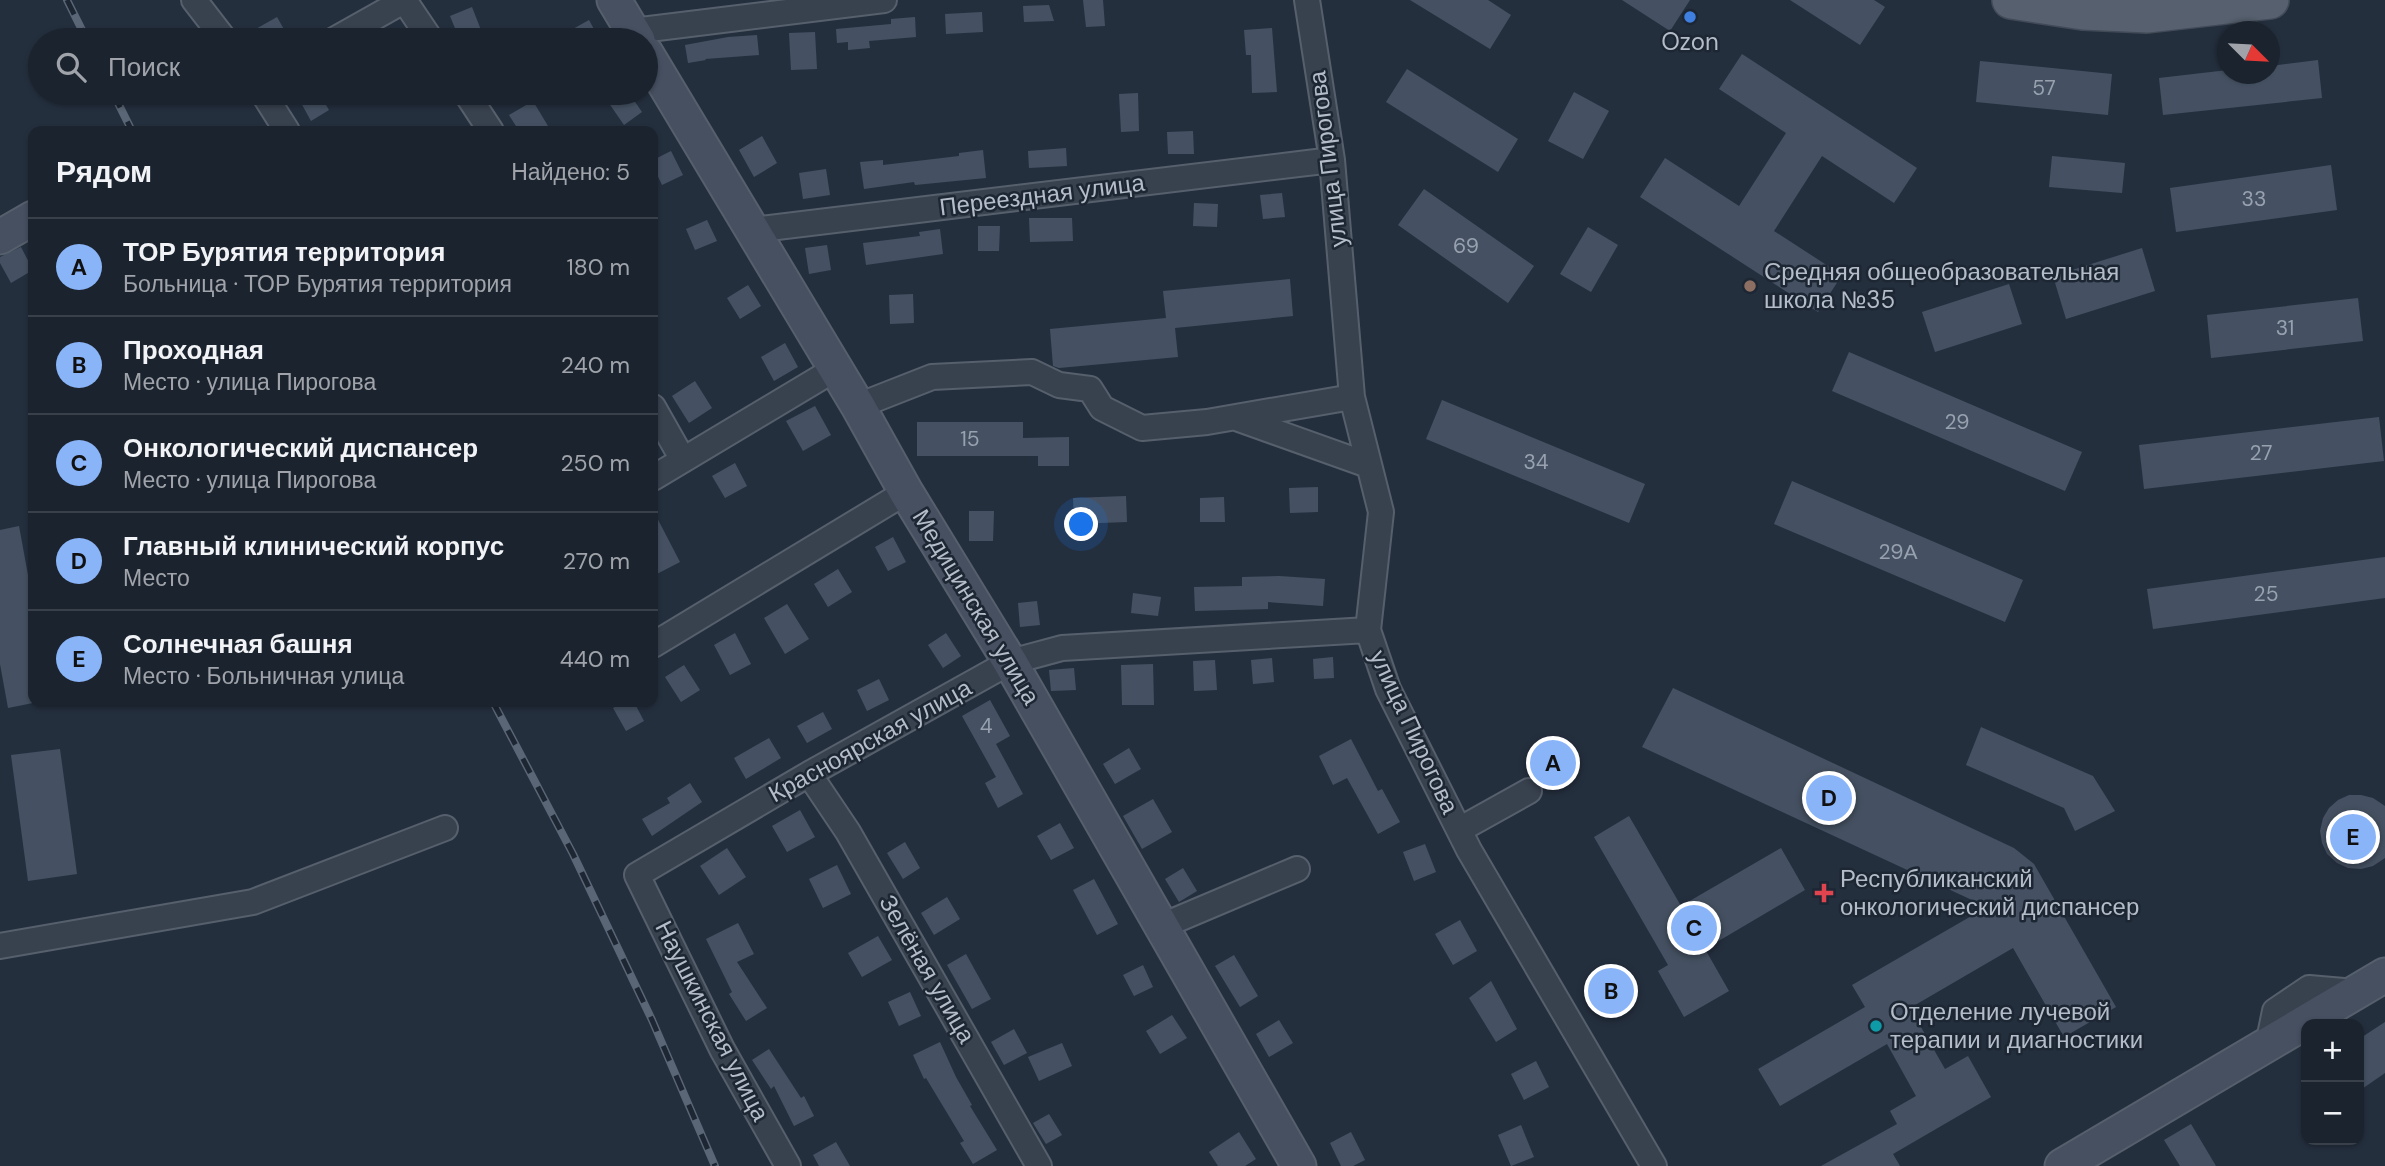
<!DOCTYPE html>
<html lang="ru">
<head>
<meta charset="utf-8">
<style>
	:root { --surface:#1b232e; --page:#242b36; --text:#f1f3f6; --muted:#a0a4aa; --line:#39404a; --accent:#8ab4f8 }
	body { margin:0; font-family:"DM Sans",sans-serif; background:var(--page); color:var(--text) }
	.controls { position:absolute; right:21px; bottom:21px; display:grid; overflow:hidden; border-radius:14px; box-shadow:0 2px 5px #0004 }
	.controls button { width:63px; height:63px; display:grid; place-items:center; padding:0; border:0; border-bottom:2px solid var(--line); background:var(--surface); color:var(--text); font:35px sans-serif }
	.compass { position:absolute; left:2217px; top:21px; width:63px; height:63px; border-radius:50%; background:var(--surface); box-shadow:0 2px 5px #0004; rotate:114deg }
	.you { position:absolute; left:1082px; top:525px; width:24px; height:24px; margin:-18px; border:5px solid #fff; border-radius:50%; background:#1a73e8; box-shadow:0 0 0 10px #1a73e833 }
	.badge { display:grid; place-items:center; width:46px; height:46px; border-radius:50%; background:var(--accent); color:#111; font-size:23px; font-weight:700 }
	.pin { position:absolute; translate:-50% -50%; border:4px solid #fff; box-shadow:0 2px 7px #0006 }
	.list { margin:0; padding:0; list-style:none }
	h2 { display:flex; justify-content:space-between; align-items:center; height:91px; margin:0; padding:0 28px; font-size:30px }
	h2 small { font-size:23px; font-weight:400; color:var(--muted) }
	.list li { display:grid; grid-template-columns:46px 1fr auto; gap:21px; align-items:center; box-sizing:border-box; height:98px; padding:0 28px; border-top:2px solid var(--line) }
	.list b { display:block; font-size:26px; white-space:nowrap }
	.list p { margin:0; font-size:23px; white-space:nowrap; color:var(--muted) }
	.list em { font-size:23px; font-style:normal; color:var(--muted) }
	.icon { flex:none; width:38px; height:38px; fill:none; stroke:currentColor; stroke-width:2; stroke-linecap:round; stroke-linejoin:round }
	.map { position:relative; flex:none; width:2385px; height:1166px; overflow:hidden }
	.search { position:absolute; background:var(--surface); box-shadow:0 2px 5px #0004; left:28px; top:28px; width:630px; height:77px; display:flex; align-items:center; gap:18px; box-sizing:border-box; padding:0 24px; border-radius:38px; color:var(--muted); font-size:26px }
	.panel { position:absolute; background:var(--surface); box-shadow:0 2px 5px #0004; left:28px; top:126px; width:630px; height:581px; border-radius:14px }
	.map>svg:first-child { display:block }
</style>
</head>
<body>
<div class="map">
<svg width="2385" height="1166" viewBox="0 0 2385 1166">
	<rect width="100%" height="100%" fill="#242f3e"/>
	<path fill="#455162" d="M 1083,0 L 1103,0 L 1105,26 L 1086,27 Z
		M 1410,0 L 1488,0 L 1511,15 L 1490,49 Z
		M 1622,0 L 1690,0 L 1670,31 Z
		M 1790,0 L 1874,0 L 1885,7 L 1860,45 Z
		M 1049,5 L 1054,21 L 1024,22 L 1023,6 Z
		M 472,7 L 481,30 L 459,38 L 450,16 Z
		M 982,12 L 983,32 L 946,34 L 945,14 Z
		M 277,17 L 290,40 L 240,40 L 240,38 Z
		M 915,17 L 916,37 L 869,41 L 870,48 L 848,50 L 848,42 L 837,43 L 836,29 L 891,24 L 891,19 Z
		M 589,20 L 600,40 L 553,40 Z
		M 1272,28 L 1277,92 L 1252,93 L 1251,55 L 1246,55 L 1244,30 Z
		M 815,32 L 817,69 L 791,70 L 789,33 Z
		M 757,35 L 759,55 L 705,59 L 706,60 L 688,63 L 685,45 L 728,37 Z
		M 1742,54 L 1917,168 L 1894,203 L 1822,156 L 1774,231 L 1842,275 L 1818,312 L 1640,197 L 1665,158 L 1739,206 L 1786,133 L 1719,89 Z
		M 2318,60 L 2322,98 L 2163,115 L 2159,78 L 2228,70 L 2228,74 L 2270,74 L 2270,66 Z
		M 1980,61 L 2112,74 L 2108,115 L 1976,102 Z
		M 1407,69 L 1518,139 L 1498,172 L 1386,102 Z
		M 1574,92 L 1609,111 L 1583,159 L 1548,141 Z
		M 314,93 L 319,93 L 329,110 L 311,121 L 300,101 Z
		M 616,93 L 629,93 L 642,112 L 624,125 L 606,99 Z
		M 1138,93 L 1139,131 L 1121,132 L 1119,94 Z
		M 533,101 L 551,131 L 519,131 L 509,115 Z
		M 1193,131 L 1194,154 L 1168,154 L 1167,132 Z
		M 762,136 L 777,163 L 754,177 L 739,150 Z
		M 1066,148 L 1067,166 L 1029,168 L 1028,151 Z
		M 983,150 L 986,178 L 915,185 L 914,182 L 864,189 L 860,162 L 883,160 L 883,165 L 959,156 L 959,153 Z
		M 671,151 L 683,175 L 662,185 L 653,166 L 653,160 Z
		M 2052,156 L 2125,163 L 2122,193 L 2049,187 Z
		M 2331,165 L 2337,210 L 2176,232 L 2170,188 Z
		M 826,169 L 830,195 L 803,199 L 799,173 Z
		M 1424,189 L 1534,266 L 1508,303 L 1398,225 Z
		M 1282,193 L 1285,217 L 1263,219 L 1260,195 Z
		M 1194,203 L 1218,204 L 1217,227 L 1193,226 Z
		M 1029,218 L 1072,218 L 1073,241 L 1030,242 Z
		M 707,220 L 717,241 L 695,250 L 686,229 Z
		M 978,226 L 1000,226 L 999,251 L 978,251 Z
		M 1588,227 L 1618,245 L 1591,292 L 1560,274 Z
		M 940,229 L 943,254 L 866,265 L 863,243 L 920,236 L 919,232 Z
		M 827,245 L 831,270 L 809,274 L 805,248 Z
		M 21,247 L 33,270 L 11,283 L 0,263 L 0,257 Z
		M 2142,248 L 2155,291 L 2066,319 L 2053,276 Z
		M 1290,279 L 1293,316 L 1175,328 L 1178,357 L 1059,368 L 1053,366 L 1050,329 L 1166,318 L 1163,291 Z
		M 2009,284 L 2022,324 L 1935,352 L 1922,312 Z
		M 748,285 L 761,306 L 740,319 L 727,298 Z
		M 913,294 L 914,323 L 890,324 L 889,295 Z
		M 2358,298 L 2363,341 L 2211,358 L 2207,315 Z
		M 785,343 L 798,367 L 774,381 L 761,357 Z
		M 1849,352 L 2082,452 L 2065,491 L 1832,391 Z
		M 695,381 L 712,408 L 689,423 L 672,396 Z
		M 1442,400 L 1645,484 L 1629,523 L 1426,439 Z
		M 815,406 L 831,435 L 803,451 L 786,421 Z
		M 2379,417 L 2384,461 L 2144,489 L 2139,445 Z
		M 917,422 L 1023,422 L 1023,438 L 1069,437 L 1069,466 L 1038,466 L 1038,456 L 917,456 Z
		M 735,463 L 747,486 L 725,498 L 712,476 Z
		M 1792,481 L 2023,580 L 2005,622 L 1774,524 Z
		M 1318,487 L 1318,512 L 1290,513 L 1289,488 Z
		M 1126,496 L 1127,522 L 1074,524 L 1073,498 Z
		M 1224,497 L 1225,522 L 1200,522 L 1200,498 Z
		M 653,510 L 680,562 L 653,576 Z
		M 969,511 L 994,511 L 993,541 L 969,541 Z
		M 19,526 L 33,602 L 33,703 L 8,708 L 0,664 L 0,530 Z
		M 893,537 L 906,562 L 888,571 L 875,547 Z
		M 2385,557 L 2385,598 L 2153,629 L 2147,589 Z
		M 838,569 L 852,592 L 828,607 L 814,584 Z
		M 1279,576 L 1325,579 L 1323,606 L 1268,602 L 1268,609 L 1195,611 L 1194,587 L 1242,586 L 1242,577 Z
		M 1133,593 L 1161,597 L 1158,616 L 1131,613 Z
		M 1037,601 L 1040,625 L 1020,627 L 1018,603 Z
		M 787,604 L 809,639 L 785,654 L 764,618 Z
		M 735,633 L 751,664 L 730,675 L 714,645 Z
		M 946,633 L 961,656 L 943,668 L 928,645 Z
		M 1333,657 L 1334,678 L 1314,679 L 1313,659 Z
		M 1272,658 L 1274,682 L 1253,684 L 1251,660 Z
		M 1215,660 L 1217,690 L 1194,691 L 1193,661 Z
		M 1153,664 L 1154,705 L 1122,705 L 1121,665 Z
		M 684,665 L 700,690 L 681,702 L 665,677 Z
		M 1074,668 L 1076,690 L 1051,691 L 1049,670 Z
		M 879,679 L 889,700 L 867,711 L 857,690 Z
		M 1673,688 L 2014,848 L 2034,864 L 2116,1007 L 2064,1037 L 2013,948 L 1910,1008 L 1945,1069 L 1968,1056 L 1991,1097 L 1893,1154 L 1900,1166 L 1821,1166 L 1897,1124 L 1890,1111 L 1916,1096 L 1887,1044 L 1780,1106 L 1758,1069 L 1865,1007 L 1852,985 L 1987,907 L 1642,747 Z
		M 990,700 L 1010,736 L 996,744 L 1023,794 L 998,808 L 985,783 L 996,777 L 962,716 Z
		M 623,702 L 634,702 L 644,721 L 626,731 L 613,708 Z
		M 823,712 L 832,729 L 807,743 L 797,726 Z
		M 1981,727 L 2093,776 L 2115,811 L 2075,831 L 2064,808 L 1966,765 Z
		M 769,738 L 781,758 L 746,779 L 734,758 Z
		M 1351,739 L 1378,791 L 1382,789 L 1400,822 L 1378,834 L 1347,778 L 1333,785 L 1319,756 Z
		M 1129,748 L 1141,769 L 1115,784 L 1103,764 Z
		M 60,749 L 77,874 L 28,881 L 11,755 Z
		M 690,783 L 702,802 L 652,836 L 642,819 L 670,803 L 667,798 Z
		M 2349,795 L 2361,795 L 2373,798 L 2385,806 L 2385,858 L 2373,866 L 2361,869 L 2348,868 L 2337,863 L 2327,854 L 2322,843 L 2320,831 L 2323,818 L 2329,808 L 2338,800 Z
		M 1153,799 L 1172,832 L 1142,849 L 1123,816 Z
		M 800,810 L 815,837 L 787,852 L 772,826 Z
		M 1629,816 L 1681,906 L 1781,848 L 1805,890 L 1705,949 L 1729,991 L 1684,1017 L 1658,971 L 1668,965 L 1594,837 Z
		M 1060,823 L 1074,848 L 1051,860 L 1037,836 Z
		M 905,842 L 920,868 L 903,879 L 887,853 Z
		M 1425,844 L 1436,872 L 1414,881 L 1403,852 Z
		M 727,848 L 746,877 L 719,895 L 700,866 Z
		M 837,865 L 851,894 L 823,908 L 809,879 Z
		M 1183,868 L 1197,891 L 1179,902 L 1165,879 Z
		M 1094,879 L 1118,924 L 1097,935 L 1073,890 Z
		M 947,897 L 960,919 L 934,935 L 921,913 Z
		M 1460,920 L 1477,951 L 1453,965 L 1435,934 Z
		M 738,923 L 754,954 L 737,962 L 767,1008 L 746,1021 L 729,994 L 732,992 L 706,939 Z
		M 878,936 L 892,960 L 862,977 L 848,953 Z
		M 966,954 L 991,999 L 972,1009 L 947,965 Z
		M 1234,955 L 1258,996 L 1240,1007 L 1215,966 Z
		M 1143,965 L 1153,987 L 1134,996 L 1123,975 Z
		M 1491,981 L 1517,1029 L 1496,1042 L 1469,998 Z
		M 910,992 L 921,1016 L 899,1026 L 888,1002 Z
		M 1172,1015 L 1187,1038 L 1160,1054 L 1146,1031 Z
		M 1279,1020 L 1293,1043 L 1269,1057 L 1256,1034 Z
		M 2385,1022 L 2385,1073 L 2359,1091 L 2359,1039 Z
		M 1014,1029 L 1027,1053 L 1004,1065 L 991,1042 Z
		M 940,1042 L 956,1077 L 972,1105 L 970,1106 L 997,1150 L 973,1164 L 960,1143 L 964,1141 L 926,1078 L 924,1079 L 913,1055 Z
		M 1062,1043 L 1072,1066 L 1039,1081 L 1028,1057 Z
		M 769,1049 L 801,1098 L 804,1096 L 814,1116 L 794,1126 L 774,1086 L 771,1089 L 752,1060 Z
		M 1536,1061 L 1549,1087 L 1524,1100 L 1511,1074 Z
		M 1049,1114 L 1062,1135 L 1046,1144 L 1033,1123 Z
		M 2191,1124 L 2216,1166 L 2180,1166 L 2164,1140 Z
		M 1521,1125 L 1534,1157 L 1511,1166 L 1498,1135 Z
		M 1239,1132 L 1256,1159 L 1245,1166 L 1218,1166 L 1209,1152 Z
		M 1351,1132 L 1365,1160 L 1353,1166 L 1341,1166 L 1330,1143 Z
		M 836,1142 L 850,1166 L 819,1166 L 813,1155 Z"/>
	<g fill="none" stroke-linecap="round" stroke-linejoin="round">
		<g stroke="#565f6c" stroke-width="28">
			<path id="street" d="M 194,0 L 225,40
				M 404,0 L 431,40
				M 1307,0 L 1332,160 L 1352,397 L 1381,512 L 1368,630 L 1388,689 L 1469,850 L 1654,1166
				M 633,31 L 884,0
				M 334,40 L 405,0
				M 263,93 L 287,131
				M 466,93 L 491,131
				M 753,230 L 1332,160
				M 858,406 L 932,377 L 1032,372 L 1059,385 L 1090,389 L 1102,408 L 1142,428 L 1207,422 L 1352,397
				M 653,407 L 683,460
				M 1239,419 L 1368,465
				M 653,478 L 835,369
				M 653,645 L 906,492
				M 809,774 L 848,832 L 1039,1166
				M 1459,830 L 1529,791
				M 1162,926 L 1297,869
				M 0,946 L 253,902 L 445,828
				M 2268,1045 L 2275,1011 L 2309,988 L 2355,992
				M 788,1166 L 722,1049 L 637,875 L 809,774 L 1010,662 L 1062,648 L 1368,630"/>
		</g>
		<g stroke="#565f6c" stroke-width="37">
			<path id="secondary" d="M 614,0 L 638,40
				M 646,53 L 858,406 L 906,492 L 1010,662 L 1299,1166
				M 0,237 L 33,218
				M 2062,1166 L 2385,975"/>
		</g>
		<g stroke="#414a57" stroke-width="40">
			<path id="primary" d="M 2011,0 L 2083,11 L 2147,14 L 2270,0"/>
		</g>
		<use href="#street" stroke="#38414e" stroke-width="24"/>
		<use href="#secondary" stroke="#465061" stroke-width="33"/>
		<use href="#primary" stroke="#56606e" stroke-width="37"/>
		<g stroke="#5a6575" stroke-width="8">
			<path id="rail" d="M 67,0 L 87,40
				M 113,93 L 132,131
				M 493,702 L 573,854 L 652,1020 L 715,1166"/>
		</g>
		<use href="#rail" stroke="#1d2633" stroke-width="5" stroke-dasharray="16" stroke-linecap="butt"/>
	</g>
	<circle fill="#3f7fe0" stroke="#1d2633" stroke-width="2.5" cx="1690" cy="17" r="7"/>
	<circle fill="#8d6e63" stroke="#1d2633" stroke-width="2.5" cx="1750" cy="286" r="7"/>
	<path fill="#e0444e" stroke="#1d2633" stroke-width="2.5" d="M1820.5 882.5h7v7h7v7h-7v7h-7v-7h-7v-7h7z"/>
	<circle fill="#0f9aa8" stroke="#1d2633" stroke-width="2.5" cx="1876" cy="1026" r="7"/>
	<g text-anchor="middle" stroke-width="5" stroke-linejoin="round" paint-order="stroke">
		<g font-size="21" fill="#98a1af">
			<text x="2044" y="95">57</text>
			<text x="2254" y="206">33</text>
			<text x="1466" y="253">69</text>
			<text x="2285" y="335">31</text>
			<text x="1957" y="429">29</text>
			<text x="970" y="446">15</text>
			<text x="2261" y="460">27</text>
			<text x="1536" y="469">34</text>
			<text x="1898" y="559">29А</text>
			<text x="2266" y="601">25</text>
			<text x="986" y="733">4</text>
		</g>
		<g font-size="24" fill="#b4bcc9" stroke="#1d2633" text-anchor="start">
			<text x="1690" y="50" text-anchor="middle">Ozon</text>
			<text x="1764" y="280">Средняя общеобразовательная<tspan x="1764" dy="28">школа №35</tspan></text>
			<text x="1840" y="887">Республиканский<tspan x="1840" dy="28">онкологический диспансер</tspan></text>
			<text x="1890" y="1020">Отделение лучевой<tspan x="1890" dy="28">терапии и диагностики</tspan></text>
		</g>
		<g font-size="24" fill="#b4bcc9" stroke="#1d2633">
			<text transform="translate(1328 159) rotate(-97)" y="8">улица Пирогова</text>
			<text transform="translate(1042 195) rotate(-7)" y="8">Переездная улица</text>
			<text transform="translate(976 607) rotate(59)" y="8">Медицинская улица</text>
			<text transform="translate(1414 732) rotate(65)" y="8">улица Пирогова</text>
			<text transform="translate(870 741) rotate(-29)" y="8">Красноярская улица</text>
			<text transform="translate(927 969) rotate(60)" y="8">Зелёная улица</text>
			<text transform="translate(712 1021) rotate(63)" y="8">Наушкинская улица</text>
		</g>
	</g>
</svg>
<div class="controls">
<button>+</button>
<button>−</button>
</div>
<svg class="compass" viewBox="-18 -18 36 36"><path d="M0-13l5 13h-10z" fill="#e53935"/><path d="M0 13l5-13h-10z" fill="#a0a4aa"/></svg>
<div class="you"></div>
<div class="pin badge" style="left:1553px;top:763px">A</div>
<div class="pin badge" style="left:1611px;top:991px">B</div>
<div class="pin badge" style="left:1694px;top:928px">C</div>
<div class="pin badge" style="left:1829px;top:798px">D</div>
<div class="pin badge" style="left:2353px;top:837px">E</div>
<div class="search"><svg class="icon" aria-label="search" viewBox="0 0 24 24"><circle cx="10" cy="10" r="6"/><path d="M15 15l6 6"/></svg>Поиск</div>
<section class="panel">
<h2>Рядом<small>Найдено: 5</small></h2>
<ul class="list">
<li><span class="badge">A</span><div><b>ТОР Бурятия территория</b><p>Больница · ТОР Бурятия территория</p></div><em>180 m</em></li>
<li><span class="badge">B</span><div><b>Проходная</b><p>Место · улица Пирогова</p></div><em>240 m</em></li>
<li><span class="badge">C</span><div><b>Онкологический диспансер</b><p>Место · улица Пирогова</p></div><em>250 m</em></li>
<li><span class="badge">D</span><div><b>Главный клинический корпус</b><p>Место</p></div><em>270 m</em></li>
<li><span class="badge">E</span><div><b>Солнечная башня</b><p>Место · Больничная улица</p></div><em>440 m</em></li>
</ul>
</section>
</div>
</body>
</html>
